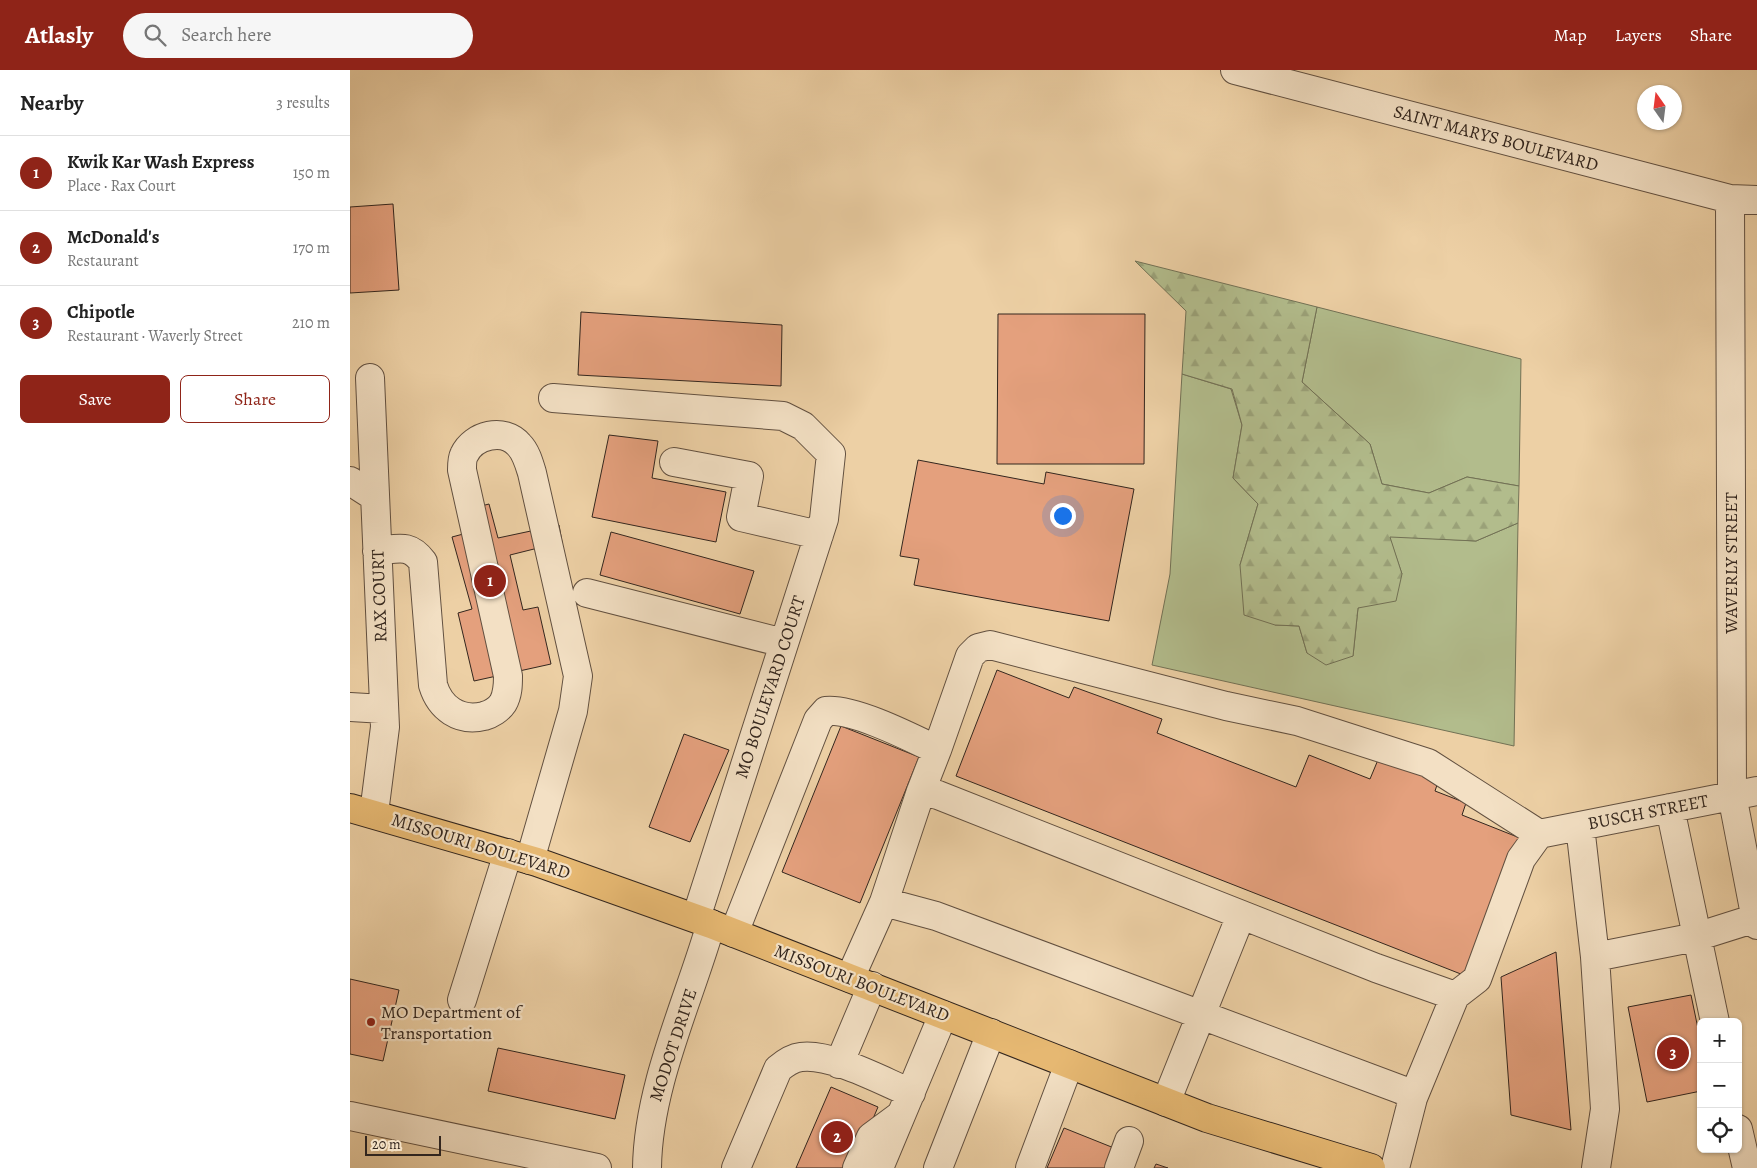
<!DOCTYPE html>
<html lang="en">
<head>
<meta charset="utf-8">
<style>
	:root { --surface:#fff; --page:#f6f6f6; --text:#222; --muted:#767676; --line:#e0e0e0; --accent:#8f2418 }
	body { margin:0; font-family:Alegreya,serif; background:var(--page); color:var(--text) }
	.controls { position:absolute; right:15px; bottom:15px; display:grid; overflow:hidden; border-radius:8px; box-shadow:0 1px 4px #0004 }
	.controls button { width:45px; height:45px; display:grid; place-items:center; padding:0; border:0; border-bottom:1px solid var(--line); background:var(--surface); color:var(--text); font:25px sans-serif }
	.compass { position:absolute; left:1287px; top:15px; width:45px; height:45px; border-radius:50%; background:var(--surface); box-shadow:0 1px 4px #0004; rotate:346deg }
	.scale { position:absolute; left:15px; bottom:12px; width:76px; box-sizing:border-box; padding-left:5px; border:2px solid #33261e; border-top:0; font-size:14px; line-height:18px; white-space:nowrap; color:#33261e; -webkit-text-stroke:4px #f3e0c4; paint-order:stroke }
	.you { position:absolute; left:712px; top:445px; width:18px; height:18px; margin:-12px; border:4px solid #fff; border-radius:50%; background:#1a73e8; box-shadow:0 0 0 8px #1a73e833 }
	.badge { display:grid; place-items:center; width:32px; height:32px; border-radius:50%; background:var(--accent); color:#fff; font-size:16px; font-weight:700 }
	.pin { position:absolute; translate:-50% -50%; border:2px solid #fff; box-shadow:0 1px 5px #0006 }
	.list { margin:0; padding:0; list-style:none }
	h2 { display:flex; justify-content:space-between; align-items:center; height:65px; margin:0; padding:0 20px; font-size:21px }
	h2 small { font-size:16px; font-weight:400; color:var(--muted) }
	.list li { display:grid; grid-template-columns:32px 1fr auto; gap:15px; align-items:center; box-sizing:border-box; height:75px; padding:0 20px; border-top:1px solid var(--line) }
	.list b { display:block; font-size:19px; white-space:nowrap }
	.list p { margin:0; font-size:16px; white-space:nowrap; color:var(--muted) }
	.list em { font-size:16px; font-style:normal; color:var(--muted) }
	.actions { display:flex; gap:10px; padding:15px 20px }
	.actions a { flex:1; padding:11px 0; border:1px solid var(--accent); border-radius:8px; text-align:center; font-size:18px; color:var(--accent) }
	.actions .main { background:var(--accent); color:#fff }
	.icon { flex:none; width:28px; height:28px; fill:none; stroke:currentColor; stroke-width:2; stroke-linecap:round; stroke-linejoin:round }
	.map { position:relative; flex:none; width:1407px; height:1098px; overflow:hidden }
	header { display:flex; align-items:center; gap:30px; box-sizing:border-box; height:70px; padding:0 25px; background:var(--accent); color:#fff }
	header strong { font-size:24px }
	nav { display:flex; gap:28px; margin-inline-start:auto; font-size:18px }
	.search { width:350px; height:45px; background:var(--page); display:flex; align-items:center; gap:12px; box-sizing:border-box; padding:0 18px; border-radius:28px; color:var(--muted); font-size:19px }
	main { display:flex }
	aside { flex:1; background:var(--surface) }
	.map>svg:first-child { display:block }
</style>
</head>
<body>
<header>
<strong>Atlasly</strong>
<div class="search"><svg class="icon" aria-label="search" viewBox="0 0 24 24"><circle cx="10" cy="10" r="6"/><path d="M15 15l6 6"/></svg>Search here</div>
<nav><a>Map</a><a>Layers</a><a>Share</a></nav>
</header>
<main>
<aside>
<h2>Nearby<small>3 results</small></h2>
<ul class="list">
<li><span class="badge">1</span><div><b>Kwik Kar Wash Express</b><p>Place · Rax Court</p></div><em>150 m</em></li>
<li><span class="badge">2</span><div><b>McDonald's</b><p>Restaurant</p></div><em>170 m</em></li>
<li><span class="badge">3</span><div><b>Chipotle</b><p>Restaurant · Waverly Street</p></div><em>210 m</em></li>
</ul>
<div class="actions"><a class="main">Save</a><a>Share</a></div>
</aside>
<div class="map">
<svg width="1407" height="1098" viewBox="0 0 1407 1098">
	<defs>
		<pattern id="forest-firs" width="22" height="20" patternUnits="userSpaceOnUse" patternTransform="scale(1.25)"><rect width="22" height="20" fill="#b2bc8c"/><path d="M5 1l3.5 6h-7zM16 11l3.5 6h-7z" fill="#9aa178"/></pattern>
	</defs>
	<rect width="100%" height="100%" fill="#edd0a5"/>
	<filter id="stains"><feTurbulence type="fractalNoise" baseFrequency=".004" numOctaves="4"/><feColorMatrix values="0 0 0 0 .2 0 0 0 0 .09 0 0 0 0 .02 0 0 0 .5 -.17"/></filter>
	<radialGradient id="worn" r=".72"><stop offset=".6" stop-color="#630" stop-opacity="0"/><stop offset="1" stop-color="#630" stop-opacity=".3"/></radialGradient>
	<path fill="#b2bc8c" stroke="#727155" d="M 967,237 L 1171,289 L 1169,416 L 1117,407 L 1079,423 L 1032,414 L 1020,374 L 952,312 Z
		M 832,304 L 881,319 L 892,355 L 883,408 L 908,434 L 890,495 L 925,555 L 949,556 L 957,583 L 1003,586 L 1008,538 L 1052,504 L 1039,466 L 1126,471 L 1168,453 L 1164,676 L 802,595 L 820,504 Z"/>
	<path fill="url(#forest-firs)" stroke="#727155" d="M 785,191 L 967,237 L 952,312 L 1020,374 L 1032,414 L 1079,423 L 1117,407 L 1169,416 L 1168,453 L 1126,471 L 1040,467 L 1052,504 L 1046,531 L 1008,538 L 1003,586 L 976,595 L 957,583 L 949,556 L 925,555 L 894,545 L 890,495 L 908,434 L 883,408 L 892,355 L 882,319 L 832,304 L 836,241 Z"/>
	<path fill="#e4a07d" stroke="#33261e" d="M 43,134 L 49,220 L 0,223 L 0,137 Z
		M 231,242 L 432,255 L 431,316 L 228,305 Z
		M 648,244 L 795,244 L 794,394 L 647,394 Z
		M 259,365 L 308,371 L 302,408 L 376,422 L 366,472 L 242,447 Z
		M 568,390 L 694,414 L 696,402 L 784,419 L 759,551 L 564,515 L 569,489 L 550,486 Z
		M 139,434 L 148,468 L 209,455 L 212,472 L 160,485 L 173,540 L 188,537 L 201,594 L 124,611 L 108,543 L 122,539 L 102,467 L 117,463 L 112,441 Z
		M 261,462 L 404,501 L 390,544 L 250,505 Z
		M 647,600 L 719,628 L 724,617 L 812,649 L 807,663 L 946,717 L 959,685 L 1020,709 L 1030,685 L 1089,709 L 1085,721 L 1116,733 L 1112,745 L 1175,770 L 1121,908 L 606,706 Z
		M 491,656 L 569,687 L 510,833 L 432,802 Z
		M 334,664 L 379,680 L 340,772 L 299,757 Z
		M 1206,882 L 1221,1060 L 1161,1045 L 1151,907 Z
		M 0,909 L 49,920 L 33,991 L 0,984 Z
		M 1341,925 L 1351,973 L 1351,1021 L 1297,1032 L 1278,937 Z
		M 148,978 L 275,1005 L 265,1049 L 138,1021 Z
		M 481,1017 L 528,1037 L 502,1098 L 446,1098 Z
		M 714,1058 L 769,1080 L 761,1098 L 697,1098 Z
		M 806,1094 L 818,1098 L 804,1098 Z"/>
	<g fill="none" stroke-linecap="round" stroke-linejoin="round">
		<g stroke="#625040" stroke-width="30">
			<path id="minor" d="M 885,0 L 1380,129 L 1407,130
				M 1380,129 L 1382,725 L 1407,855
				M 20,308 L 35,657 L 24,743
				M 203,328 L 433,346 L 453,356 L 481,384 L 474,449 L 346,848
				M 324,392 L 399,406 L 391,447 L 469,465
				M 0,411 L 25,427
				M 27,481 C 48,479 59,473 73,492 L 83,615 C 90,638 109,652 134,646 C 141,644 149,639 153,633 C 158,624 158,615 158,606 L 112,400 C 112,395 112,389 114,385 C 123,365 154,357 169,375 C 176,382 179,393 182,403 L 228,606 L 223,641 L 180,790
				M 237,523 L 434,573
				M 0,637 L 34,639
				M 587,680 L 620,586 L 628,578 L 640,575 L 876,636 L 947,651 L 1078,693 L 1189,764
				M 1320,738 L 1365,952
				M 1230,756 L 1245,887 L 1255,1039 L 1246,1098
				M 1189,764 L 1407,721
				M 534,832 L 571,721 L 588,725 L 1026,898 L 1105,926
				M 384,863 L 468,650 L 476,641 C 503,638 560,667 587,680 L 571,721
				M 1245,887 L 1346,867 L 1406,848
				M 500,908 L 534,832 L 586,846 L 1052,1020 L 1063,1028 L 1045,1098
				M 112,930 L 158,783
				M 489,994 L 522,916
				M 1063,1028 L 1105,926 L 1127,909 L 1171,789 L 1189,764
				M 816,1032 L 891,845
				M 0,1046 L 247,1098
				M 1388,1059 L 1397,1098
				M 297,1098 C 298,1016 338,933 361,854
				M 386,1098 L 428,999 C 435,993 442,988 451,987 C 481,983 532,1011 561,1023
				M 507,1098 L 521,1067 L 548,1047
				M 529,1098 L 593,945
				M 588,1098 L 641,963
				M 680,1098 L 719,994
				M 769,1098 L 779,1071"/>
		</g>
		<g stroke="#33261e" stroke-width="30">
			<path id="major" d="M 0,738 L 187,792 L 361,854 L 857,1048 L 1021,1098"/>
		</g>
		<use href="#minor" stroke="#f3e0c4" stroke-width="28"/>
		<use href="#major" stroke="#e6b872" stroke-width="28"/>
	</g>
	<circle fill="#8f2418" stroke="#f3e0c4" stroke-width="2" cx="21" cy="952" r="5"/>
	<g text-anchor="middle" stroke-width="4.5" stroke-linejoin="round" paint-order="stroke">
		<g font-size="18" fill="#33261e" stroke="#f3e0c4">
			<text transform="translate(1146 68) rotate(15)" y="6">SAINT MARYS BOULEVARD</text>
			<text transform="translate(1381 493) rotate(-90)" y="6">WAVERLY STREET</text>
			<text transform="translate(29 526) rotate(-92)" y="6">RAX COURT</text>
			<text transform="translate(420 617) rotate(-72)" y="6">MO BOULEVARD COURT</text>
			<text transform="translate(1298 742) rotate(-11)" y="6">BUSCH STREET</text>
			<text transform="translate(131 776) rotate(17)" y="6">MISSOURI BOULEVARD</text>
			<text transform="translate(512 913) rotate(21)" y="6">MISSOURI BOULEVARD</text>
			<text transform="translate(323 975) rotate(-72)" y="6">MODOT DRIVE</text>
		</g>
		<g font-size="18" fill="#33261e" stroke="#f3e0c4" text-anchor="start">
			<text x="31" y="948">MO Department of<tspan x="31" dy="21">Transportation</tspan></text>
		</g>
	</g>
	<rect width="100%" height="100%" filter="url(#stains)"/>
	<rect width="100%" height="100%" fill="url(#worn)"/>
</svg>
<div class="controls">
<button>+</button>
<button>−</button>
<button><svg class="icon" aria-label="locate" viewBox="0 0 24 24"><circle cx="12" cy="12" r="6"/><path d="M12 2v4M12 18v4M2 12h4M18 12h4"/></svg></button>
</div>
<svg class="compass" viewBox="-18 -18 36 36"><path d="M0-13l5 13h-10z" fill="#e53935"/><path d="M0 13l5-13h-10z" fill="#767676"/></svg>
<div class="scale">20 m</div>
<div class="you"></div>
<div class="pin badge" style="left:140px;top:511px">1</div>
<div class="pin badge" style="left:487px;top:1067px">2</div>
<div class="pin badge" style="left:1323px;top:983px">3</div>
</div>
</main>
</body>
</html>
